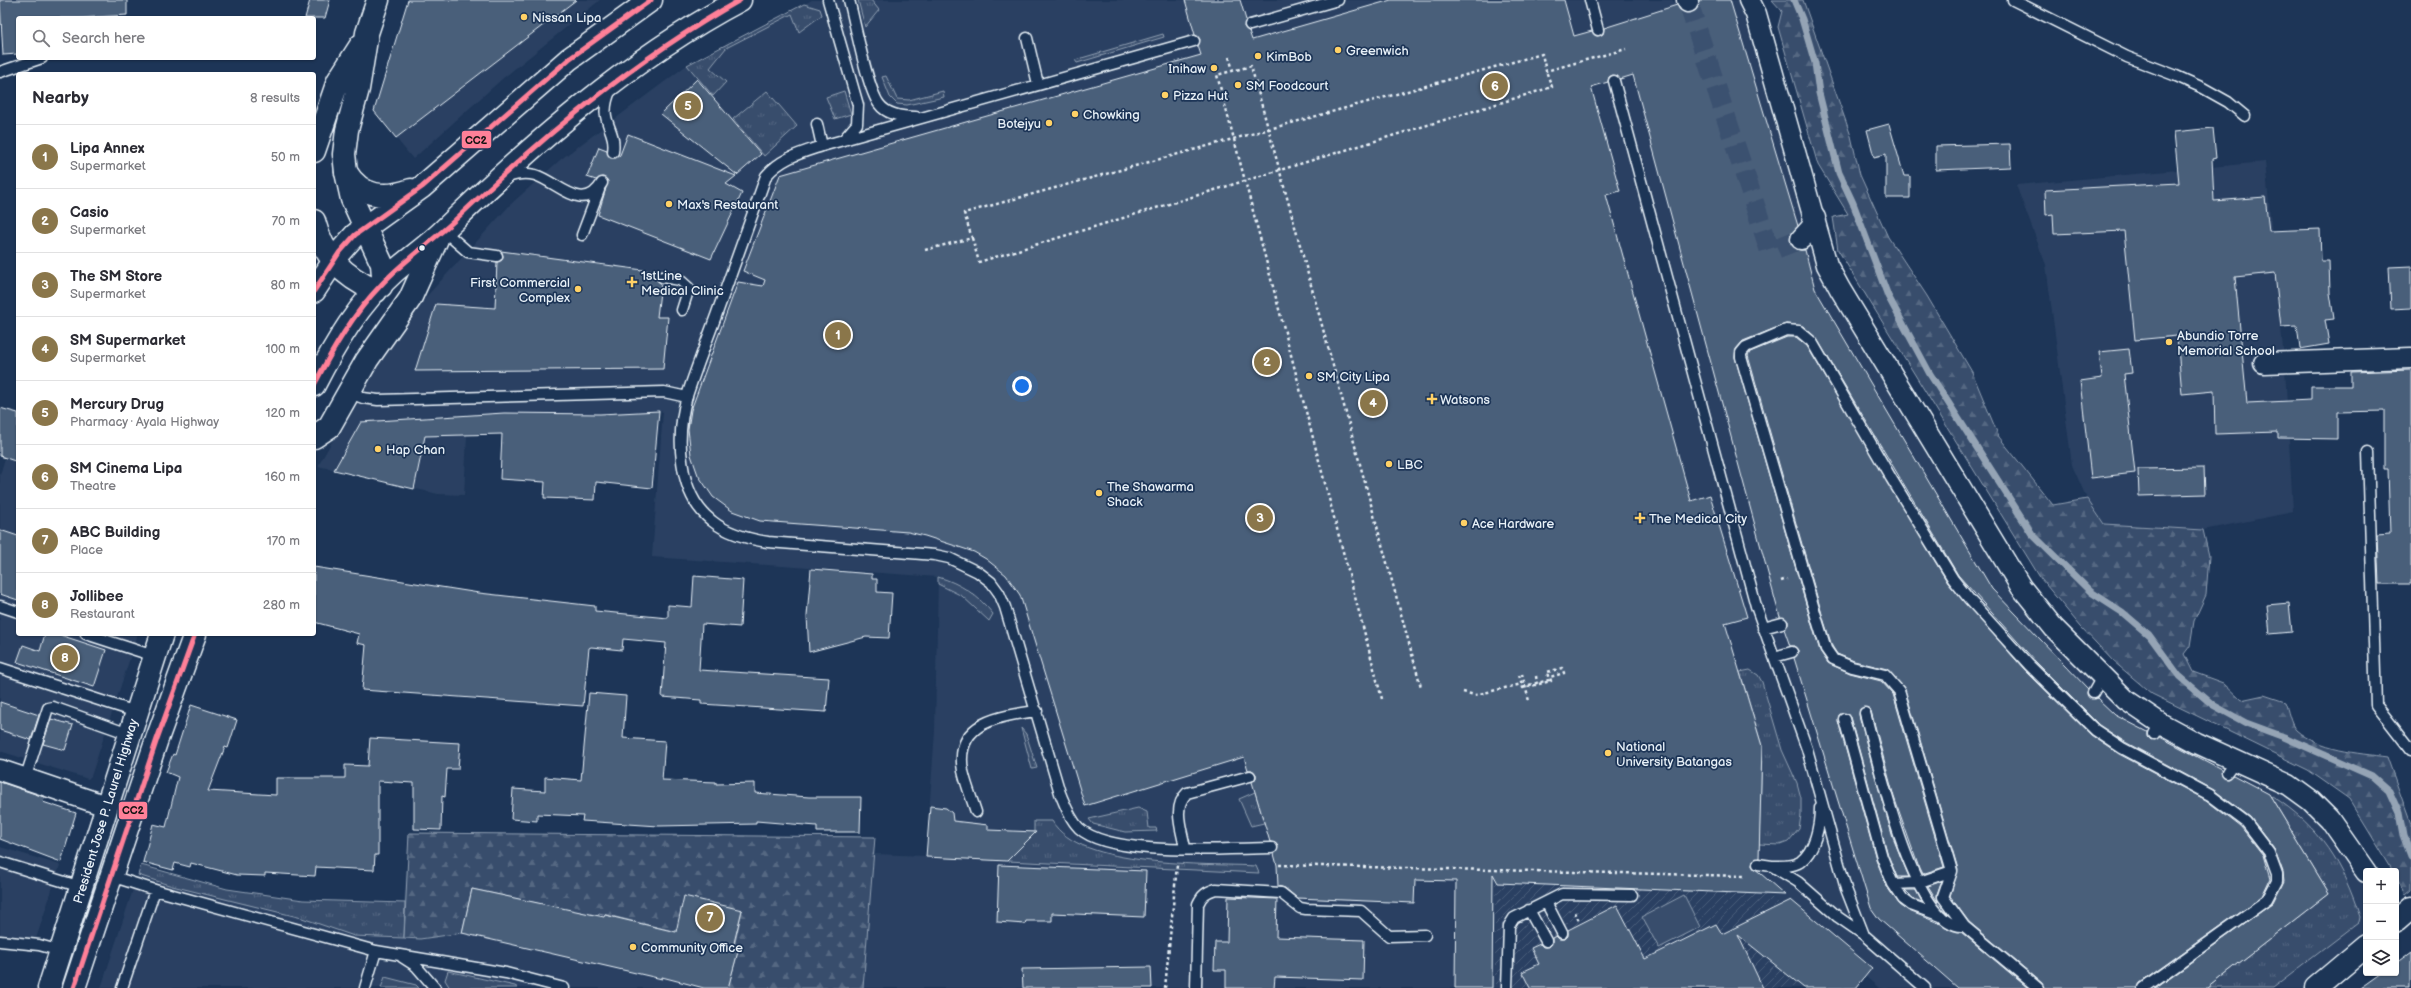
<!DOCTYPE html>
<html lang="en">
<head>
<meta charset="utf-8">
<style>
	:root { --surface:#fff; --page:#f7f7f7; --text:#2b2b33; --muted:#7c7c81; --line:#e1e1e2; --accent:#8a764a }
	body { margin:0; font-family:"Balsamiq Sans",sans-serif; background:var(--page); color:var(--text) }
	.controls { position:absolute; right:12px; bottom:12px; display:grid; overflow:hidden; border-radius:4px; box-shadow:0 1px 3px #0004 }
	.controls button { width:36px; height:36px; display:grid; place-items:center; padding:0; border:0; border-bottom:1px solid var(--line); background:var(--surface); color:var(--text); font:20px sans-serif }
	.you { position:absolute; left:1022px; top:386px; width:14px; height:14px; margin:-10px; border:3px solid #fff; border-radius:50%; background:#1a73e8; box-shadow:0 0 0 6px #1a73e833 }
	.badge { display:grid; place-items:center; width:26px; height:26px; border-radius:50%; background:var(--accent); color:#fff; font-size:13px; font-weight:700 }
	.pin { position:absolute; translate:-50% -50%; border:2px solid #fff; box-shadow:0 1px 4px #0006 }
	.list { margin:0; padding:0; list-style:none }
	h2 { display:flex; justify-content:space-between; align-items:center; height:52px; margin:0; padding:0 16px; font-size:17px }
	h2 small { font-size:13px; font-weight:400; color:var(--muted) }
	.list li { display:grid; grid-template-columns:26px 1fr auto; gap:12px; align-items:center; box-sizing:border-box; height:64px; padding:0 16px; border-top:1px solid var(--line) }
	.list b { display:block; font-size:15px; white-space:nowrap }
	.list p { margin:0; font-size:13px; white-space:nowrap; color:var(--muted) }
	.list em { font-size:13px; font-style:normal; color:var(--muted) }
	.icon { flex:none; width:22px; height:22px; fill:none; stroke:currentColor; stroke-width:2; stroke-linecap:round; stroke-linejoin:round }
	.map { position:relative; flex:none; width:2411px; height:988px; overflow:hidden }
	.search { position:absolute; background:var(--surface); box-shadow:0 1px 3px #0004; left:16px; top:16px; width:300px; height:44px; display:flex; align-items:center; gap:10px; box-sizing:border-box; padding:0 14px; border-radius:4px; color:var(--muted); font-size:15px }
	.panel { position:absolute; background:var(--surface); box-shadow:0 1px 3px #0004; left:16px; top:72px; width:300px; height:564px; border-radius:4px }
	.map>svg:first-child { display:block }
</style>
</head>
<body>
<div class="map">
<svg width="2411" height="988" viewBox="0 0 2411 988">
	<defs>
		<pattern id="industrial-furrows" width="10" height="10" patternUnits="userSpaceOnUse"><rect width="10" height="10" fill="#2a4162"/><path d="M-1 1l2-2M0 10L10 0M9 11l2-2" fill="none" stroke="#495d79"/></pattern>
		<pattern id="grass-tufts" width="24" height="20" patternUnits="userSpaceOnUse"><rect width="24" height="20" fill="#374d6c"/><path d="M3 7l-1-3M5 7V3M7 7l1-3M15 17l-1-3M17 17v-4M19 17l1-3" fill="none" stroke="#546782"/></pattern>
		<pattern id="forest-firs" width="22" height="20" patternUnits="userSpaceOnUse"><rect width="22" height="20" fill="#374d6c"/><path d="M5 1l3.5 6h-7zM16 11l3.5 6h-7z" fill="#546782"/></pattern>
	</defs>
	<rect width="100%" height="100%" fill="#1d3557"/>
	<filter id="ink" filterUnits="userSpaceOnUse"><feTurbulence type="fractalNoise" baseFrequency=".025" numOctaves="2"/><feDisplacementMap in="SourceGraphic" scale="8" xChannelSelector="R" yChannelSelector="G"/><feConvolveMatrix kernelMatrix="1 2 1 2 8 2 1 2 1" color-interpolation-filters="sRGB"/></filter>
	<g filter="url(#ink)">
		<path fill="#2a4162" d="M 408,0 L 600,0 L 502,79 L 413,159 L 374,111 Z
			M 812,0 L 1672,0 L 1678,5 L 1694,0 L 1745,0 L 1811,217 L 2015,587 L 2107,687 L 2309,803 L 2366,878 L 2366,945 L 2314,988 L 1879,988 L 1768,894 L 1495,883 L 1495,988 L 101,988 L 141,865 L 227,889 L 303,900 L 404,903 L 409,833 L 875,837 L 874,854 L 926,856 L 935,731 L 938,577 L 652,557 L 663,412 L 660,411 L 600,414 L 503,413 L 468,416 L 464,495 L 438,494 L 318,466 L 376,365 L 403,326 L 426,297 L 511,204 L 560,160 L 687,65 Z
			M 2265,162 L 2285,369 L 2293,512 L 2203,530 L 2104,524 L 2087,499 L 2072,465 L 2046,265 L 2016,185 Z
			M 18,446 L 18,634 L 138,634 L 91,776 L 88,779 L 0,751 L 0,475 L 5,458 L 14,460 Z
			M 0,847 L 60,865 L 32,951 L 0,949 Z"/>
		<path fill="url(#industrial-furrows)" d="M 1495,883 L 1768,894 L 1865,976 L 1856,988 L 1495,988 Z"/>
		<path fill="url(#grass-tufts)" stroke="#909fb2" d="M 858,0 L 871,0 L 879,10 L 865,27 Z
			M 804,4 L 820,9 L 822,15 L 799,32 L 792,14 L 726,48 L 710,68 L 726,82 L 713,96 L 687,65 Z
			M 1163,34 L 1164,37 L 1077,63 L 1075,60 Z
			M 886,76 L 897,99 L 909,100 L 943,91 L 944,97 L 907,105 L 897,104 L 890,97 L 882,77 Z
			M 767,91 L 797,126 L 764,156 L 733,119 Z
			M 844,91 L 851,114 L 835,119 L 826,97 Z
			M 938,577 C 960,583 979,596 993,614 L 989,621 L 962,596 L 938,584 Z
			M 1750,670 L 1758,675 L 1762,682 L 1782,750 L 1797,783 L 1801,798 L 1801,815 L 1799,829 L 1788,842 L 1780,845 L 1759,844 L 1762,746 L 1740,672 Z
			M 1021,728 L 1026,734 L 1037,768 L 1032,769 Z
			M 1255,792 L 1264,823 L 1251,826 L 1239,799 Z
			M 2272,796 C 2320,826 2343,865 2360,917 L 2359,922 L 2273,988 L 2207,988 L 2329,893 L 2271,797 Z
			M 1138,808 L 1147,812 L 1149,828 L 1156,828 L 1157,831 L 1125,832 L 1093,824 L 1089,819 Z
			M 1034,821 L 1052,821 C 1080,869 1206,863 1256,866 L 1259,873 L 1007,861 L 1034,834 Z
			M 141,865 L 227,889 L 303,900 L 405,903 L 404,938 L 354,936 L 302,918 L 172,886 L 138,875 Z"/>
		<path fill="url(#forest-firs)" stroke="#909fb2" d="M 1772,0 L 1803,0 L 1851,136 L 1860,175 L 1888,237 L 1927,296 L 1972,372 L 1999,437 L 2053,505 L 2087,499 L 2104,524 L 2203,530 L 2209,556 L 2206,595 L 2194,621 L 2190,646 L 2184,654 L 2193,672 L 2223,683 L 2241,700 L 2264,695 L 2285,702 C 2288,709 2290,724 2296,730 C 2320,751 2357,753 2387,757 L 2411,824 L 2411,890 L 2405,895 L 2396,876 L 2396,871 L 2393,871 L 2349,799 L 2308,770 L 2152,694 L 2113,661 L 2081,627 L 2041,579 L 1838,250 L 1833,217 L 1848,214 L 1818,165 L 1778,27 L 1782,11 Z
			M 409,833 L 875,837 L 863,988 L 728,988 L 739,948 L 734,947 L 742,910 L 673,931 L 599,913 L 596,916 L 472,889 L 462,933 L 420,939 L 404,938 Z"/>
		<path fill="#374d6c" stroke="#909fb2" d="M 1684,895 L 1700,927 L 1659,948 L 1642,917 Z
			M 448,971 L 515,986 L 518,988 L 450,988 L 445,980 Z
			M 385,977 L 416,985 L 419,988 L 381,988 Z"/>
		<g fill="none" stroke-linecap="round" stroke-linejoin="round">
			<path stroke="#95a4b5" stroke-width="7" d="M 1794,0 L 1802,19 L 1815,63 L 1819,93 L 1839,173 L 1853,203 L 1888,296 L 1930,374 L 2032,534 L 2091,592 L 2122,612 L 2149,635 L 2179,676 L 2213,705 L 2246,723 L 2284,737 L 2372,776 L 2389,791 L 2399,813 L 2403,835 L 2411,856"/>
		</g>
		<path fill="#495e7a" stroke="#e8f1f8" d="M 0,0 L 127,0 L 127,15 L 79,18 L 18,18 L 18,54 L 3,55 Z
			M 310,0 L 330,0 L 325,18 L 305,18 Z
			M 408,0 L 576,0 L 396,138 L 374,111 Z
			M 1185,0 L 1240,0 L 1246,20 L 1244,27 L 1249,31 L 1252,40 L 1391,0 L 1564,0 L 1574,36 L 1592,31 L 1597,36 L 1603,34 L 1604,28 L 1677,5 L 1681,11 L 1688,13 L 1697,9 L 1699,0 L 1730,0 L 1798,226 L 1790,236 L 1790,243 L 1798,250 L 1805,250 L 1815,289 L 1992,589 L 2088,689 L 2087,693 L 2090,698 L 2097,698 L 2115,715 L 2148,732 L 2148,737 L 2151,740 L 2160,737 L 2221,769 L 2224,777 L 2229,778 L 2233,775 L 2269,794 L 2329,893 L 2207,988 L 2155,988 L 2273,903 L 2284,881 L 2283,872 L 2274,848 L 2250,817 L 2214,790 L 2125,742 L 2099,725 L 2034,660 L 1958,575 L 1817,339 L 1803,326 L 1786,324 L 1743,341 L 1736,349 L 1735,357 L 1812,625 L 1820,651 L 1828,663 L 1850,673 L 1881,681 L 1893,694 L 1944,867 L 1922,874 L 1919,868 L 1894,797 L 1871,711 L 1864,707 L 1860,709 L 1859,715 L 1872,765 L 1893,838 L 1909,877 L 1897,877 L 1888,855 L 1850,717 L 1843,713 L 1839,715 L 1838,721 L 1876,859 L 1887,887 L 1899,904 L 1909,911 L 1961,932 L 2028,988 L 1958,988 L 1879,919 L 1871,908 L 1794,658 L 1798,654 L 1798,650 L 1794,646 L 1790,646 L 1784,629 L 1788,625 L 1788,621 L 1780,617 L 1776,603 L 1633,75 L 1620,79 L 1613,75 L 1609,77 L 1608,82 L 1591,87 L 1620,191 L 1606,195 L 1691,501 L 1710,495 L 1747,617 L 1725,623 L 1762,746 L 1759,858 L 1753,860 L 1752,866 L 1785,895 L 1498,883 L 1493,874 L 1492,988 L 1455,988 L 1456,881 L 1415,880 L 1414,903 L 1297,898 L 1285,888 L 1278,886 L 1277,865 L 1274,854 L 1278,847 L 1275,843 L 1270,842 L 1252,782 L 1256,778 L 1256,774 L 1252,770 L 1248,770 L 1244,757 L 1085,806 L 1020,595 L 1006,575 L 986,559 L 974,552 L 925,536 L 908,532 L 760,521 L 732,511 L 713,497 L 698,475 L 691,455 L 688,429 L 691,410 L 738,282 L 763,286 L 765,280 L 743,271 L 780,175 L 1201,55 L 1198,46 L 1200,39 L 1195,35 Z
			M 697,79 L 761,154 L 737,175 L 661,114 Z
			M 1889,124 L 1904,176 L 1910,176 L 1910,198 L 1886,198 L 1886,154 L 1874,157 L 1867,130 Z
			M 2213,128 L 2216,158 L 2212,159 L 2214,201 L 2265,197 L 2269,231 L 2320,229 L 2321,261 L 2329,261 L 2330,293 L 2334,319 L 2325,320 L 2329,344 L 2300,349 L 2297,326 L 2281,327 L 2275,273 L 2235,277 L 2247,403 L 2311,400 L 2311,386 L 2351,386 L 2351,372 L 2411,370 L 2411,584 L 2379,584 L 2377,535 L 2390,534 L 2388,469 L 2384,469 L 2384,411 L 2338,412 L 2338,439 L 2278,438 L 2278,432 L 2215,434 L 2214,391 L 2182,394 L 2177,336 L 2135,340 L 2124,231 L 2054,234 L 2053,214 L 2046,215 L 2045,190 L 2179,183 L 2174,132 Z
			M 628,134 L 736,176 L 726,184 L 742,193 L 711,259 L 598,215 L 608,181 L 603,177 L 596,180 L 587,177 L 599,147 L 607,150 L 610,158 L 616,158 L 620,155 Z
			M 2010,144 L 2011,167 L 1936,170 L 1936,146 Z
			M 501,251 L 658,272 L 656,279 L 661,283 L 657,317 L 668,317 L 663,369 L 415,371 L 436,304 L 495,308 L 497,262 L 502,260 L 503,256 Z
			M 2411,266 L 2411,308 L 2391,309 L 2389,267 Z
			M 1787,337 L 1796,337 L 1807,346 L 1948,583 L 2024,669 L 2091,735 L 2119,754 L 2206,800 L 2241,827 L 2263,855 L 2270,879 L 2262,896 L 2140,983 L 2138,988 L 2044,988 L 2042,983 L 1969,922 L 1950,896 L 1958,869 L 1905,689 L 1887,669 L 1854,661 L 1837,654 L 1832,646 L 1824,621 L 1748,356 L 1750,352 Z
			M 2129,349 L 2132,373 L 2124,374 L 2135,473 L 2091,478 L 2080,381 L 2102,378 L 2099,352 Z
			M 0,408 L 18,413 L 18,462 L 0,456 Z
			M 659,411 L 652,488 L 596,482 L 595,500 L 544,498 L 545,482 L 500,479 L 502,434 L 425,436 L 414,489 L 334,470 L 361,422 L 504,413 L 600,414 Z
			M 2204,468 L 2205,494 L 2139,496 L 2138,469 Z
			M 0,530 L 18,536 L 18,600 L 0,594 Z
			M 314,567 L 479,593 L 595,606 L 595,611 L 668,618 L 668,605 L 692,607 L 694,576 L 743,580 L 740,627 L 702,624 L 699,670 L 829,678 L 826,712 L 701,704 L 701,700 L 662,697 L 666,643 L 623,639 L 622,650 L 591,647 L 589,648 L 583,706 L 362,690 L 366,645 L 357,643 L 359,634 L 314,622 Z
			M 811,569 L 872,574 L 872,579 L 877,579 L 877,592 L 892,593 L 889,638 L 866,637 L 809,652 L 807,616 Z
			M 2289,603 L 2292,632 L 2270,634 L 2267,605 Z
			M 45,634 L 57,634 L 106,650 L 94,687 L 17,662 L 23,645 L 40,651 Z
			M 589,693 L 626,696 L 623,738 L 665,741 L 662,780 L 716,782 L 716,784 L 755,783 L 755,793 L 809,797 L 861,797 L 860,832 L 817,832 L 817,826 L 756,821 L 756,824 L 659,826 L 582,821 L 583,816 L 537,814 L 537,821 L 511,819 L 513,789 L 545,791 L 545,777 L 581,780 Z
			M 0,702 L 39,715 L 31,740 L 0,730 Z
			M 191,705 L 237,720 L 228,748 L 225,747 L 208,791 L 276,795 L 276,778 L 345,778 L 345,765 L 368,766 L 370,738 L 460,743 L 458,769 L 447,769 L 445,797 L 442,796 L 441,830 L 414,829 L 414,783 L 378,781 L 378,855 L 375,855 L 374,870 L 316,867 L 315,876 L 265,873 L 265,876 L 237,875 L 191,863 L 190,867 L 175,863 L 173,870 L 143,862 L 153,824 L 166,827 L 178,777 L 166,772 L 173,754 L 175,755 Z
			M 51,719 L 73,725 L 65,750 L 43,744 Z
			M 0,782 L 44,797 L 43,802 L 76,813 L 61,862 L 0,839 Z
			M 930,806 L 946,808 L 952,813 L 953,821 L 988,825 L 988,830 L 1036,832 L 1007,861 L 926,857 Z
			M 999,865 L 1146,871 L 1144,917 L 1052,913 L 1052,921 L 1026,921 L 1025,924 L 997,922 Z
			M 1942,881 L 1937,895 L 1938,902 L 1928,886 Z
			M 472,889 L 604,917 L 605,915 L 676,932 L 684,896 L 742,910 L 733,947 L 739,948 L 728,988 L 704,988 L 662,977 L 662,979 L 462,933 Z
			M 1905,890 L 1916,890 L 1922,902 L 1914,899 Z
			M 1228,897 L 1277,899 L 1276,937 L 1364,940 L 1363,980 L 1275,977 L 1274,988 L 1226,988 L 1226,970 L 1214,970 L 1215,942 L 1227,942 Z
			M 1791,900 L 1872,968 L 1856,988 L 1804,988 L 1738,935 L 1763,988 L 1530,988 L 1522,972 L 1539,964 L 1531,948 L 1540,944 L 1543,947 L 1549,947 L 1552,944 L 1552,938 L 1556,936 L 1559,939 L 1565,939 L 1568,936 L 1568,930 L 1617,905 L 1645,959 L 1716,924 L 1722,934 Z
			M 2411,952 L 2411,988 L 2361,988 L 2382,973 L 2396,973 L 2396,963 Z
			M 1151,967 L 1152,988 L 1023,988 L 1022,969 Z"/>
		<g fill="none" stroke-linecap="round" stroke-linejoin="round">
			<path stroke="#3b516f" stroke-width="20" stroke-dasharray="20 10" stroke-linecap="butt" d="M 1688,2 L 1770,251 L 1801,239"/>
			<g stroke="#e8f1f8" stroke-width="13">
				<path id="service" d="M 828,0 L 858,105 L 857,124 L 844,139
					M 849,0 C 855,22 867,88 879,104 C 887,115 903,117 916,117
					M 1590,0 L 1598,30
					M 2013,0 L 2127,57 L 2174,75 L 2203,88 L 2228,102 L 2245,116
					M 1250,25 L 1338,0
					M 1027,38 L 1038,84
					M 1194,41 L 822,146 C 801,153 781,158 766,176 C 750,222 733,268 717,313 C 707,341 696,368 687,396 C 676,435 677,494 712,521 C 728,534 748,539 768,542 L 935,555 L 949,558 L 978,572 L 991,582 L 999,593 L 1005,607 L 1060,793 C 1065,805 1070,819 1079,828 C 1111,858 1228,848 1272,848
					M 0,72 L 42,58
					M 1614,81 L 1756,606 L 1807,749 L 1846,889 L 1864,935
					M 611,89 C 596,123 617,126 613,152
					M 817,124 L 822,146
					M 507,177 C 516,174 525,172 535,175 C 558,182 583,215 602,183
					M 444,231 L 468,252 L 497,256
					M 582,235 L 599,190
					M 662,277 L 680,280 L 689,288 L 682,310
					M 347,392 L 363,398 L 378,400 L 664,392 L 687,397
					M 2368,452 L 2376,705 L 2411,750
					M 0,606 L 18,612
					M 1763,628 L 1782,623
					M 86,634 L 154,656
					M 1774,657 L 1792,652
					M 0,668 L 136,712
					M 2093,693 L 2102,677
					M 1865,713 C 1876,752 1913,931 1964,926 L 2038,988
					M 1844,719 L 1882,857 L 1893,884 L 1903,899 L 1911,905 L 1941,916
					M 2154,734 L 2160,723
					M 2227,772 L 2235,761
					M 25,779 L 48,708 L 53,707 L 129,734
					M 976,812 C 972,799 966,785 963,771 C 954,722 999,716 1037,711
					M 1185,848 C 1182,830 1172,807 1187,793 L 1250,776
					M 0,862 L 81,887
					M 1758,864 L 1772,866 L 1798,882 L 1838,917 L 1864,935 L 1925,988
					M 1772,866 C 1781,866 1792,867 1800,862 C 1815,851 1820,825 1820,808
					M 111,876 L 155,890 L 376,951 L 506,973 L 564,988
					M 1893,884 L 1917,883 L 1952,871
					M 1546,902 L 1562,933
					M 1529,910 L 1546,941
					M 1964,926 L 1943,897 L 1952,871 L 1899,691 L 1885,675 L 1852,667 L 1833,659 L 1826,649 L 1818,623 L 1741,357 L 1741,353 L 1746,347 L 1786,330 L 1799,331 L 1812,342 L 1891,478 L 1953,579 L 1969,599 L 2029,665 L 2095,730 L 2122,748 L 2210,795 L 2246,822 L 2269,852 L 2277,874 L 2277,881 L 2267,900 L 2144,988
					M 0,941 L 39,945 L 61,951
					M 402,957 L 416,966 L 435,988
					M 122,988 L 155,890
					M 365,988 L 376,951
					M 1196,988 L 1198,904 C 1202,895 1206,892 1216,889 L 1281,893 L 1300,908 L 1306,909 L 1361,911 L 1389,936 L 1425,935
					M 1507,988 L 1509,926 L 1514,918 L 1562,894 L 1632,895"/>
			</g>
			<g stroke="#e8f1f8" stroke-width="23">
				<path id="minor" d="M 1687,0 L 1688,2
					M 1749,0 L 1756,14 L 1827,265 L 1840,289 L 2021,587 L 2054,628 L 2126,700 L 2160,723 L 2197,743 L 2289,785 L 2311,801 L 2329,819 L 2366,872
					M 1801,239 L 1811,228 L 1815,218
					M 2264,363 L 2411,358
					M 0,770 L 106,806"/>
			</g>
			<g stroke="#e8f1f8" stroke-width="25">
				<path id="tertiary" d="M 2396,921 L 2411,908
					M 2316,988 L 2366,946"/>
			</g>
			<g stroke="#e8f1f8" stroke-width="25">
				<path id="primary" d="M 378,0 L 367,33 L 358,89 L 347,130 L 344,154 L 346,172 L 352,199 L 382,264 L 383,276 L 381,286
					M 314,151 L 338,81 L 361,45
					M 314,221 C 323,256 343,276 376,291"/>
			</g>
			<g stroke="#e8f1f8" stroke-width="25">
				<path id="trunk" d="M 346,172 C 362,198 385,199 411,190
					M 314,291 L 339,253 L 355,235 L 422,187 L 569,59 L 651,0
					M 314,385 C 335,344 359,303 394,272 C 411,257 429,245 445,229 C 534,143 630,58 740,0
					M 314,437 L 329,427 L 367,360 L 410,299 L 437,239
					M 49,988 L 162,634
					M 74,988 L 157,739 L 195,634"/>
			</g>
			<path stroke="#e8f1f8" stroke-width="2.5" stroke-dasharray="3 3" stroke-linecap="butt" d="M 1229,57 L 1233,70
				M 972,238 L 979,262 L 1552,87 L 1546,71
				M 925,250 L 972,238 L 964,213 L 1542,54 L 1546,71 L 1626,49
				M 1781,581 L 1787,579
				M 1522,674 L 1529,701
				M 1519,675 L 1523,688 L 1551,681 L 1550,677 L 1564,673 L 1562,668 L 1547,672 L 1549,680 L 1525,686
				M 1536,676 L 1537,683
				M 1463,692 L 1475,695 L 1522,684
				M 1382,699 L 1217,75 L 1251,66 L 1421,687
				M 1279,865 L 1746,876
				M 1575,912 L 1580,923
				M 1165,988 L 1177,865"/>
			<use href="#service" stroke="#1d3557" stroke-width="10"/>
			<use href="#minor" stroke="#1d3557" stroke-width="20"/>
			<use href="#tertiary" stroke="#1d3557" stroke-width="22"/>
			<use href="#primary" stroke="#1d3557" stroke-width="22"/>
			<use href="#trunk" stroke="#1d3557" stroke-width="22"/>
			<g stroke="#1d3557" stroke-width="8">
				<path id="bus-1" d="M 314,291 L 339,253 L 355,235 L 422,187 L 569,59 L 651,0
					M 314,385 C 333,349 353,314 381,285 C 403,261 430,243 454,221 C 542,137 634,60 740,0
					M 74,988 L 157,739 L 195,634"/>
			</g>
			<use href="#bus-1" stroke="#ff8098" stroke-width="5"/>
		</g>
	</g>
	<g fill="#ffd166" stroke="#1d3557" stroke-width="1.5">
		<circle cx="524" cy="17" r="4"/>
		<circle cx="1338" cy="50" r="4"/>
		<circle cx="1258" cy="56" r="4"/>
		<circle cx="1214" cy="68" r="4"/>
		<circle cx="1238" cy="85" r="4"/>
		<circle cx="1165" cy="95" r="4"/>
		<circle cx="1075" cy="114" r="4"/>
		<circle cx="1049" cy="123" r="4"/>
		<circle cx="669" cy="204" r="4"/>
		<path d="M630 276h4v4h4v4h-4v4h-4v-4h-4v-4h4z"/>
		<circle cx="578" cy="289" r="4"/>
		<circle cx="2169" cy="342" r="4"/>
		<circle cx="1309" cy="376" r="4"/>
		<path d="M1430 393h4v4h4v4h-4v4h-4v-4h-4v-4h4z"/>
		<circle cx="378" cy="449" r="4"/>
		<circle cx="1389" cy="464" r="4"/>
		<circle cx="1099" cy="493" r="4"/>
		<path d="M1638 512h4v4h4v4h-4v4h-4v-4h-4v-4h4z"/>
		<circle cx="1464" cy="523" r="4"/>
		<circle cx="1608" cy="753" r="4"/>
		<circle cx="633" cy="947" r="4"/>
	</g>
	<circle fill="#e8f1f8" stroke="#1d3557" stroke-width="1.5" cx="422" cy="248" r="3.5"/>
	<g text-anchor="middle" stroke-width="3.5" stroke-linejoin="round" paint-order="stroke">
		<g font-size="13" fill="#e8f1f8" stroke="#1d3557" text-anchor="start">
			<text x="532" y="22">Nissan Lipa</text>
			<text x="1346" y="55">Greenwich</text>
			<text x="1266" y="61">KimBob</text>
			<text x="1206" y="73" text-anchor="end">Inihaw</text>
			<text x="1246" y="90">SM Foodcourt</text>
			<text x="1173" y="100">Pizza Hut</text>
			<text x="1083" y="119">Chowking</text>
			<text x="1041" y="128" text-anchor="end">Botejyu</text>
			<text x="677" y="209">Max's Restaurant</text>
			<text x="641" y="280">1stLine<tspan x="641" dy="15">Medical Clinic</tspan></text>
			<text x="570" y="287" text-anchor="end">First Commercial<tspan x="570" dy="15">Complex</tspan></text>
			<text x="2177" y="340">Abundio Torre<tspan x="2177" dy="15">Memorial School</tspan></text>
			<text x="1317" y="381">SM City Lipa</text>
			<text x="1440" y="404">Watsons</text>
			<text x="386" y="454">Hap Chan</text>
			<text x="1397" y="469">LBC</text>
			<text x="1107" y="491">The Shawarma<tspan x="1107" dy="15">Shack</tspan></text>
			<text x="1649" y="523">The Medical City</text>
			<text x="1472" y="528">Ace Hardware</text>
			<text x="1616" y="751">National<tspan x="1616" dy="15">University Batangas</tspan></text>
			<text x="641" y="952">Community Office</text>
		</g>
		<g font-size="13" fill="#e8f1f8" stroke="#1d3557">
			<text transform="translate(105 811) rotate(-73)" y="5">President Jose P. Laurel Highway</text>
		</g>
	</g>
	<g stroke="#1d3557" stroke-width="1.5">
		<rect x="461" y="130" width="31" height="19" rx="4" fill="#ff8098"/>
		<rect x="118" y="801" width="30" height="19" rx="4" fill="#ff8098"/>
	</g>
	<g font-size="11" text-anchor="middle" font-weight="bold" fill="#111">
		<text x="476" y="144">CC2</text>
		<text x="133" y="814">CC2</text>
	</g>
</svg>
<div class="controls">
<button>+</button>
<button>−</button>
<button><svg class="icon" aria-label="layers" viewBox="0 0 24 24"><path d="M12 4l9 5-9 5-9-5zM3 14l9 5 9-5"/></svg></button>
</div>
<div class="you"></div>
<div class="pin badge" style="left:838px;top:335px">1</div>
<div class="pin badge" style="left:1267px;top:362px">2</div>
<div class="pin badge" style="left:1260px;top:518px">3</div>
<div class="pin badge" style="left:1373px;top:403px">4</div>
<div class="pin badge" style="left:688px;top:106px">5</div>
<div class="pin badge" style="left:1495px;top:86px">6</div>
<div class="pin badge" style="left:710px;top:918px">7</div>
<div class="pin badge" style="left:65px;top:658px">8</div>
<div class="search"><svg class="icon" aria-label="search" viewBox="0 0 24 24"><circle cx="10" cy="10" r="6"/><path d="M15 15l6 6"/></svg>Search here</div>
<section class="panel">
<h2>Nearby<small>8 results</small></h2>
<ul class="list">
<li><span class="badge">1</span><div><b>Lipa Annex</b><p>Supermarket</p></div><em>50 m</em></li>
<li><span class="badge">2</span><div><b>Casio</b><p>Supermarket</p></div><em>70 m</em></li>
<li><span class="badge">3</span><div><b>The SM Store</b><p>Supermarket</p></div><em>80 m</em></li>
<li><span class="badge">4</span><div><b>SM Supermarket</b><p>Supermarket</p></div><em>100 m</em></li>
<li><span class="badge">5</span><div><b>Mercury Drug</b><p>Pharmacy · Ayala Highway</p></div><em>120 m</em></li>
<li><span class="badge">6</span><div><b>SM Cinema Lipa</b><p>Theatre</p></div><em>160 m</em></li>
<li><span class="badge">7</span><div><b>ABC Building</b><p>Place</p></div><em>170 m</em></li>
<li><span class="badge">8</span><div><b>Jollibee</b><p>Restaurant</p></div><em>280 m</em></li>
</ul>
</section>
</div>
</body>
</html>
